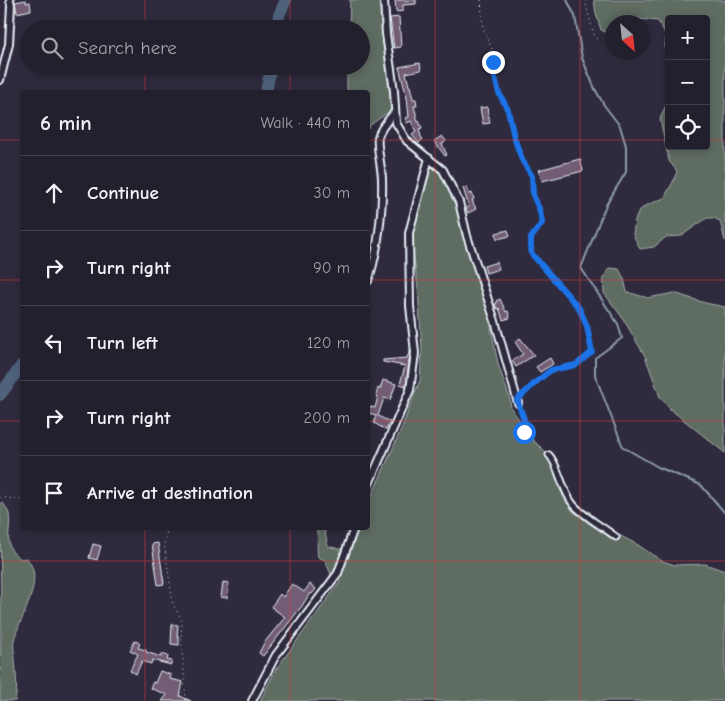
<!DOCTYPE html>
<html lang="en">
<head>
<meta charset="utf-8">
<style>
	:root { --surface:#23202e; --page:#2b2836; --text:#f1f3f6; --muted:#a3a3aa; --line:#403e4a }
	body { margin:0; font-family:"Comic Neue",sans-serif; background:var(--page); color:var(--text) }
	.controls { position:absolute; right:15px; top:15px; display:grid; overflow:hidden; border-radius:5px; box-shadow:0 2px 8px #0003 }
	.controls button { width:45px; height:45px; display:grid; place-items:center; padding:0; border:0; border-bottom:1px solid var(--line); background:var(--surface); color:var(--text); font:25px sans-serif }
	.compass { position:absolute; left:605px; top:15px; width:45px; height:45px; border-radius:50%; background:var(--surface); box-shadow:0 2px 8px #0003; rotate:153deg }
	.stop { position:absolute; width:15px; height:15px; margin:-11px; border:4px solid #1a73e8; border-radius:50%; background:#fff }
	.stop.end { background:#1a73e8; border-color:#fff; box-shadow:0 1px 5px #0008 }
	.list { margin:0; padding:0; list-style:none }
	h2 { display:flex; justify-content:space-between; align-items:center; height:65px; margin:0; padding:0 20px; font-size:21px }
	h2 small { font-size:16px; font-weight:400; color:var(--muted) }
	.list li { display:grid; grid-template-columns:32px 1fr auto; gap:15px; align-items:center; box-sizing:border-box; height:75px; padding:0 20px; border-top:1px solid var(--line) }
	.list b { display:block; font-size:19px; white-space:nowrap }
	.list em { font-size:16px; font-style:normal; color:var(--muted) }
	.icon { flex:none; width:28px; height:28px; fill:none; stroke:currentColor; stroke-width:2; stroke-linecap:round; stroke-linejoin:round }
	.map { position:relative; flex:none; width:725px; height:701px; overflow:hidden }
	.search { position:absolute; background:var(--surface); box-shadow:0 2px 8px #0003; left:20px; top:20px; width:350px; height:55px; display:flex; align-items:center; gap:12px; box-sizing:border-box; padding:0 18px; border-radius:28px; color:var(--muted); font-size:19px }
	.panel { position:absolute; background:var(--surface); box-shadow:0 2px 8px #0003; left:20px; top:90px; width:350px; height:440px; border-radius:5px }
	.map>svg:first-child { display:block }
</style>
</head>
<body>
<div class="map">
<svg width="725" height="701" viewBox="0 0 725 701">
	<rect width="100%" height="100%" fill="#2f2a3d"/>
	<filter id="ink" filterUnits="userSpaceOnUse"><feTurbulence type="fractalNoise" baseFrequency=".02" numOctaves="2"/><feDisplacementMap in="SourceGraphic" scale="10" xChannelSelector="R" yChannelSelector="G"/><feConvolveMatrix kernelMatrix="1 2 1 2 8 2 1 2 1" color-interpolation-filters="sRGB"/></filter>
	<g filter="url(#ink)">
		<path fill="#5f6c62" stroke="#a4aead" d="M 350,0 L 381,0 C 379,37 389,73 391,110 L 369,126 L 368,129 L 368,92 L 347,92 L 347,66 L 361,66 L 361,29 L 349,29 Z
			M 594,0 L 725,0 L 725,241 L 720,221 L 714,218 L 707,218 L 681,236 L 666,237 L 654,247 L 640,249 L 633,234 L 635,220 L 639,211 L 645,206 L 664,198 L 674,180 L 677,171 L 669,161 L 660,119 L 669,98 L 669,146 L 706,146 L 706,19 L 669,19 L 669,67 L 665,46 L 666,35 L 658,21 L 629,18 L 625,22 L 612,22 L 612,35 L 601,30 L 596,14 Z
			M 432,163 L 442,172 L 457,206 L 463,237 L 488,312 L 498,364 L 510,399 L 511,408 L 518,418 L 524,432 L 554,460 L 559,488 L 574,513 L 589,511 L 600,525 L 638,545 L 662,561 L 675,565 L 705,564 L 725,571 L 725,701 L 260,701 L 276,669 L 340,582 L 332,577 L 325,560 L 318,557 C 316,547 319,537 316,528 L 324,528 L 328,546 L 339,549 L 352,547 L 359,528 L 368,528 L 368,504 L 400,432 L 420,380 L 422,351 L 418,289 L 411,234 Z
			M 609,268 L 619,269 L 624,279 L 627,292 L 648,298 L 674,293 L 705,303 L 725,307 L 725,453 L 670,409 L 660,397 L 645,356 L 622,317 L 604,293 L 603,279 Z
			M 0,503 L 3,503 C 5,506 8,510 9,514 C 12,532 1,547 21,559 L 26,558 C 47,578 20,617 14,640 C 13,646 14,653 15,659 C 16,674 18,687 15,701 L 0,701 L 1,616 Z"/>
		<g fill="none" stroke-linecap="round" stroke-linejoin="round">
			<path stroke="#8d9bad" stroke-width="2" d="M 567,0 L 575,16 L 582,58 L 595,89 L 604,105 L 620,126 L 626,146 L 626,172 L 606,205 L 581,268 L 618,324 L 622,338 L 595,358 L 595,375 L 623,447 L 658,467 L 701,485 L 725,513"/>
			<path stroke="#50627b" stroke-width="12" d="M 277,29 L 279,15 L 286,0
				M 266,92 L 271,66
				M 0,395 L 22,365"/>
		</g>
		<path fill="#725d74" stroke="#e8f1f8" d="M 26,0 L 26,3 L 30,2 L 31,10 L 17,13 L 15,2 Z
			M 395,0 L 416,0 L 416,4 L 403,5 L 403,11 L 396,12 Z
			M 399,17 L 401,47 L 394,48 L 390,18 Z
			M 420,63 L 421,70 L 406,73 L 409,86 L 410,86 L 413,99 L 416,99 L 417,106 L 414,106 L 418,122 L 419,121 L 422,128 L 419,129 L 421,137 L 423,139 L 419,143 L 412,135 L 416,132 L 411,121 L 407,123 L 405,118 L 409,117 L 407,98 L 399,67 Z
			M 487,107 L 490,123 L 483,124 L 480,108 Z
			M 442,136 L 446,141 L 442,144 L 447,155 L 445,156 L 434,141 Z
			M 580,159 L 583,171 L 542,181 L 539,170 Z
			M 467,187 L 469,194 L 472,193 L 474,199 L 472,200 L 476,209 L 468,213 L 466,208 L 469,207 L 463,188 Z
			M 508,230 L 510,236 L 497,239 L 496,233 Z
			M 497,262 L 499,269 L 486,273 L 484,266 Z
			M 500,299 L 506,312 L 508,311 L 510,318 L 503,320 L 499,308 L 497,309 L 495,304 L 497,303 L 496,301 Z
			M 520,338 L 534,355 L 516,367 L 512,361 L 523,354 L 515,342 Z
			M 410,350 L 410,353 L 406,386 L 400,384 L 405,366 L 383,362 L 383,360 L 407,358 Z
			M 550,358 L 553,364 L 540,372 L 536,367 Z
			M 383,380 L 396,384 L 390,400 L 384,398 L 378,416 L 390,422 L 386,430 L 374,423 L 376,415 L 368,413 L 368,406 L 375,408 L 378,396 L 376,395 L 378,388 L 380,389 Z
			M 158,543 L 164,584 L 158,585 L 152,544 Z
			M 93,544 L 101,546 L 97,560 L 89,558 Z
			M 223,582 L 229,583 L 227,598 L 221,597 Z
			M 292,584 L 304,592 L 310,584 L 316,589 L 312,594 L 310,593 L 302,606 L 263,656 L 259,653 L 264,643 L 285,617 L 271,607 L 280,594 L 283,597 Z
			M 172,624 L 178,625 L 177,636 L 179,636 L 179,645 L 171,644 Z
			M 135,641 L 140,643 L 138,648 L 146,650 L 146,652 L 161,657 L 162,654 L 168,656 L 167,660 L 172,661 L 171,665 L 152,660 L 151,664 L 142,661 L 136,674 L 130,670 L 138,654 L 130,650 Z
			M 160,671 L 171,675 L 170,679 L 183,682 L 180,696 L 191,701 L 162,701 L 167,695 L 150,688 L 153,682 L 155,683 Z"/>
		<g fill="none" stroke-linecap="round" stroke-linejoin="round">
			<g stroke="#e8f1f8" stroke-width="9">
				<path id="pedestrian" d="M 549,455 C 558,463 562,491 573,504 C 584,517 602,526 616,537"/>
			</g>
			<g stroke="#e8f1f8" stroke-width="10">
				<path id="minor" d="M 384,0 L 386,34 L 394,91 L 396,123 L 407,141 L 443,170 L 459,202 L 467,236 L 495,321 L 518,403
					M 0,80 L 9,44 L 11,5 L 10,0
					M 368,281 C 378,254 383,208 382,179 C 382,169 376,144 378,137 C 381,127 389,119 395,112
					M 368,486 L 410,390 L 415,353 L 410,306 L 409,233 L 429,158
					M 252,701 L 276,655 L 338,573 L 354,528"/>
			</g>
			<path stroke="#e8f1f8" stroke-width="1" stroke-dasharray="1 4" stroke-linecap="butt" d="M 481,0 L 483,28 L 492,49 L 494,75 L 499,93 L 508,110 L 514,137 L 523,160 L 531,176 L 533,195 L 540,211 L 542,223 L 531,238 L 531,253 L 548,274 L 579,308 L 587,326 L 592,352 L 575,365 L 551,370 L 536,381 L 523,396
				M 585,0 L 593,32 L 598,42
				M 520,409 L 524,419 L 524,432 L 544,450
				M 0,497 L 22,500
				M 168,528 L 164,542 L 173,604 L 182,621 L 181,634 L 186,701"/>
			<use href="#pedestrian" stroke="#2f2a3d" stroke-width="5"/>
			<use href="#minor" stroke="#2f2a3d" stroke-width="6"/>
		</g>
	</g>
	<g fill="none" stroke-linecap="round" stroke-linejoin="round" filter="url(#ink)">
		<path stroke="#1a73e8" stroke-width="6" d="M 493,62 L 494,74 L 499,93 L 508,110 L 514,137 L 522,160 L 532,176 L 533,195 L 540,211 L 542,223 L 531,238 L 531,253 L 579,308 L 587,326 L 592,352 L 576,365 L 551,370 L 536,382 L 517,400 L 524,419 L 524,432"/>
	</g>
	<path fill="none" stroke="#d83c3d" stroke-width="1" stroke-opacity="0.55" d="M 145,0 L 145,29M 290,0 L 290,29M 435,0 L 435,701M 580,0 L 580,701M 145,66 L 145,92M 290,66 L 290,92M 0,140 L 22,140M 368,140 L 669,140M 706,140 L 725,140M 0,280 L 22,280M 368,280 L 725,280M 0,421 L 22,421M 368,421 L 725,421M 145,528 L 145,701M 290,528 L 290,701M 0,561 L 725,561"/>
</svg>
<div class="controls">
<button>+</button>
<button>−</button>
<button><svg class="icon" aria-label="locate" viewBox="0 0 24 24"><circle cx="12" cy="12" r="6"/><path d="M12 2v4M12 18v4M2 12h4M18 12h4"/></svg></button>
</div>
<svg class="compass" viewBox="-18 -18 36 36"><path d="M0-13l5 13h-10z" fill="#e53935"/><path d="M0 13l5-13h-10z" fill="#a3a3aa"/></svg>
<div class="stop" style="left:524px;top:432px"></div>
<div class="stop end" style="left:493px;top:62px"></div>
<div class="search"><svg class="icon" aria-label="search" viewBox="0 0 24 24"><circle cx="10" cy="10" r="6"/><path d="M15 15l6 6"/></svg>Search here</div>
<section class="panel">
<h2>6 min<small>Walk · 440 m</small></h2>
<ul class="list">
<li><svg class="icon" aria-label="ahead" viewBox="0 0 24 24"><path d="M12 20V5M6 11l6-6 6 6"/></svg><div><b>Continue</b></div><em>30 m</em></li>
<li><svg class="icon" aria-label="right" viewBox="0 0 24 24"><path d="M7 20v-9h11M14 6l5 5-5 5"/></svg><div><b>Turn right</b></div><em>90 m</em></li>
<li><svg class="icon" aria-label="left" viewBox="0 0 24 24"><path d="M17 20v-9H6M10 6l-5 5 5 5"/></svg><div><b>Turn left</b></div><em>120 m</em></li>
<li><svg class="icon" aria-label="right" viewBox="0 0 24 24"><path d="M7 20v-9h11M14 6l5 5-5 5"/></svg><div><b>Turn right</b></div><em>200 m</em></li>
<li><svg class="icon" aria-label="arrive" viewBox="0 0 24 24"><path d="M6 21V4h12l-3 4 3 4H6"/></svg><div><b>Arrive at destination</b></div></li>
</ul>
</section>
</div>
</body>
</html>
